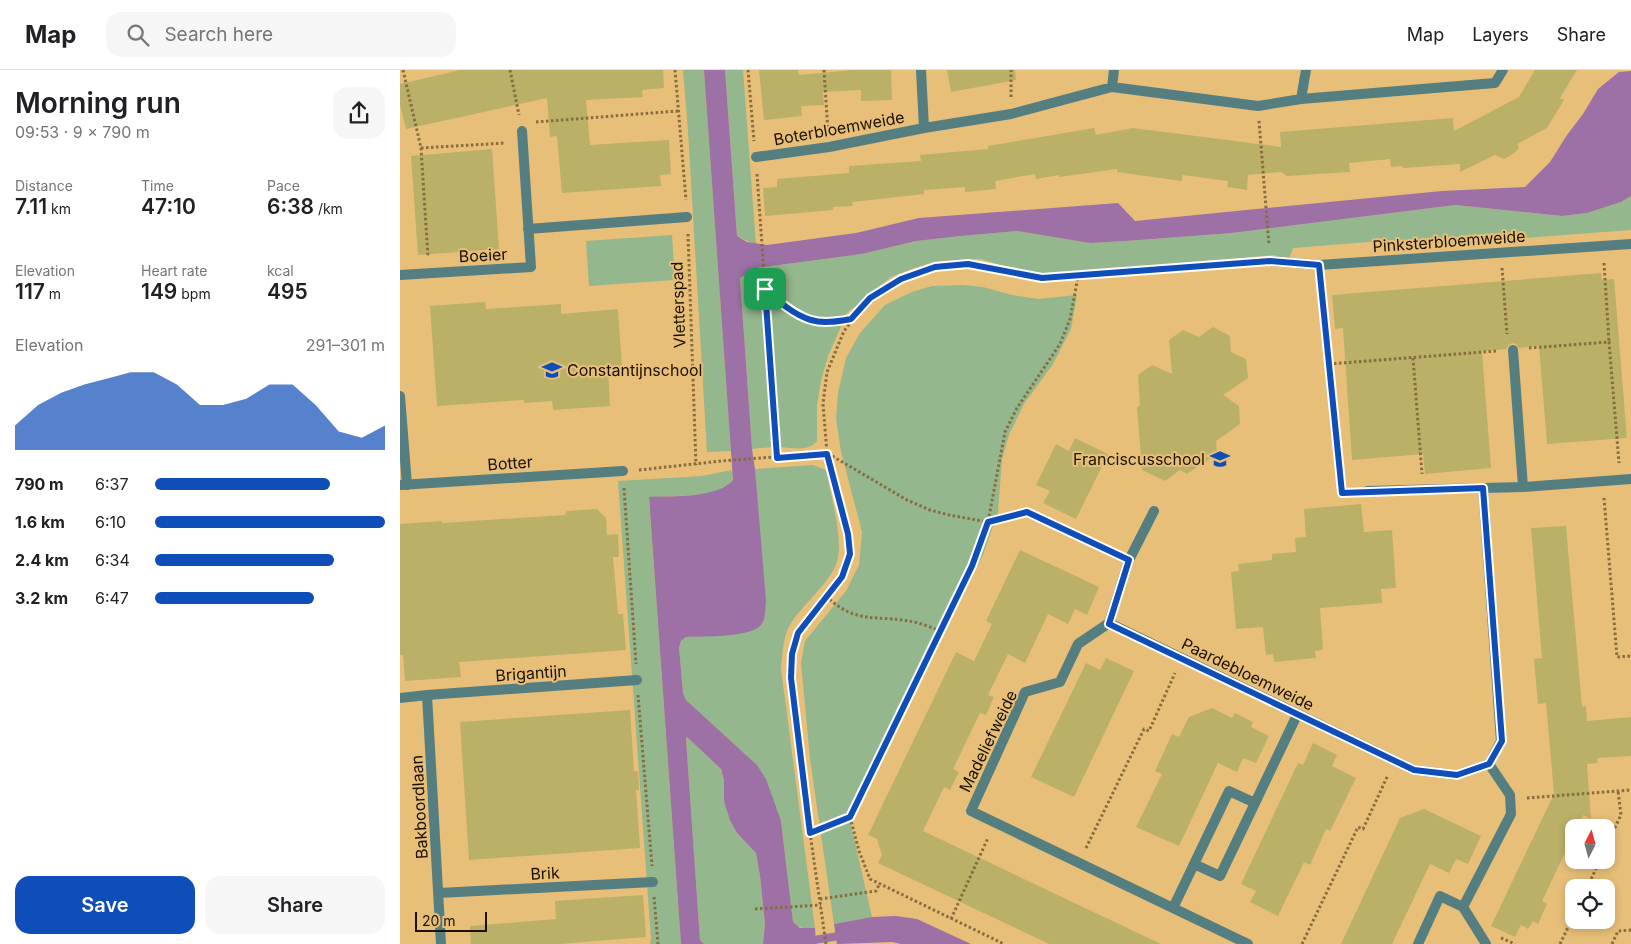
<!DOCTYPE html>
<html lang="en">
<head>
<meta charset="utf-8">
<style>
  body { margin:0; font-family:Inter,sans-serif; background:#f6f6f6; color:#202124; height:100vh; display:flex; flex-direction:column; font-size:19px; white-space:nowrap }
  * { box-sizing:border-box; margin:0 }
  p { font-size:16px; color:#757577 }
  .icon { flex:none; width:28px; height:28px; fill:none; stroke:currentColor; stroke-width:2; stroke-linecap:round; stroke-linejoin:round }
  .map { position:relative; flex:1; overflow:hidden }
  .drawer { display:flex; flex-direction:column; background:#fff; width:400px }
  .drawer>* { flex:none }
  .needle { width:32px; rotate:6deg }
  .controls { position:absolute; left:1165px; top:749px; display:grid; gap:10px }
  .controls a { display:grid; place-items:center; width:50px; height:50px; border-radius:10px; background:#fff; box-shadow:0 2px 8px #0003; font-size:25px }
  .scale { position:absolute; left:15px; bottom:12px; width:72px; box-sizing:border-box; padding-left:5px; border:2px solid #1c1100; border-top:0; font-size:14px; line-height:18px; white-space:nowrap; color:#1c1100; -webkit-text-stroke:4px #e8bf78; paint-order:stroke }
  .pin { position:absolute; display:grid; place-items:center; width:42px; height:42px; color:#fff; margin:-21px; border-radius:10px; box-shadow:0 2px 8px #0006 }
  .round { display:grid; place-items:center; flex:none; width:52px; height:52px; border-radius:15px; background:#f6f6f6 }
  .summary { display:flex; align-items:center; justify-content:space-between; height:85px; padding:0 15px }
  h1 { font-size:28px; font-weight:600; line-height:38px }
  .metrics { display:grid; grid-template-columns:repeat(3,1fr); gap:8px; height:85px; padding:5px 15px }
  .metrics div { display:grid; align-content:center }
  .metrics b { font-size:21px; font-weight:600 }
  .metrics small { font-size:14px; font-weight:400 }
  .metrics p { font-size:14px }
  .chart { height:140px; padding:10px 15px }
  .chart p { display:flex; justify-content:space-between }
  .chart svg { width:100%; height:90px; margin-top:5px; fill:#0f4eb9; opacity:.7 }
  .cta { display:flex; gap:10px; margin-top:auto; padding:10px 15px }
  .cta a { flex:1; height:58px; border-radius:15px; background:#0f4eb9; color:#fff; font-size:20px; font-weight:600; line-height:58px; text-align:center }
  .cta a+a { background:#f6f6f6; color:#202124 }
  ul { padding:0 15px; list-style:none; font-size:16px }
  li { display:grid; grid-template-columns:80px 60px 1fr; align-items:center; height:38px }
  li i { height:12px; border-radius:6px; background:#0f4eb9 }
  header { display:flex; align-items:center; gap:30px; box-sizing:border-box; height:70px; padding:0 25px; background:#fff; border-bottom:1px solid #e0e0e0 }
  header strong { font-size:24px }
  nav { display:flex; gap:28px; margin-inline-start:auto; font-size:18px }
  .search { width:350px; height:45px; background:#f6f6f6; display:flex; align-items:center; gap:12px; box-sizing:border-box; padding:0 18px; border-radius:15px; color:#757577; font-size:19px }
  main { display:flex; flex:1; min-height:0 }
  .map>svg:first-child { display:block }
  .green { fill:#94b78d }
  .water { fill:#9d70a6 }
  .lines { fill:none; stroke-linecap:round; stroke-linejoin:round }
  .stream { stroke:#9d70a6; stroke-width:8 }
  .building { fill:#bbb068 }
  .path { stroke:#866c3e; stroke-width:3; stroke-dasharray:2.5 2.5; stroke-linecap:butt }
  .service { stroke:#557e81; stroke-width:10 }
  .minor { stroke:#557e81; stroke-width:10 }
  .route-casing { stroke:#fff; stroke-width:10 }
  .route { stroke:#0f4eb9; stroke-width:6 }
  .labels { text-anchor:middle; stroke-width:4; stroke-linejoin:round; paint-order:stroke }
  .street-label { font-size:16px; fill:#1c1100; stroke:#e8bf78 }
  .poi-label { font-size:16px; fill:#1c1100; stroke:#e8bf78; text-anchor:start }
</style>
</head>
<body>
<header>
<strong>Map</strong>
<div class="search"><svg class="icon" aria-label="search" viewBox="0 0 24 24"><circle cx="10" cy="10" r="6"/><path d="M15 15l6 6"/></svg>Search here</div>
<nav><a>Map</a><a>Layers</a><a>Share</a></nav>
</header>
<main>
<section class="drawer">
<div class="summary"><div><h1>Morning run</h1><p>09:53 · 9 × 790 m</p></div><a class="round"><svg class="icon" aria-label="share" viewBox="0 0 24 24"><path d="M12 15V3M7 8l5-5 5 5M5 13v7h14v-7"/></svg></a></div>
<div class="metrics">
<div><p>Distance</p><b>7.11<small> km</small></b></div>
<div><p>Time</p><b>47:10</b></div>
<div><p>Pace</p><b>6:38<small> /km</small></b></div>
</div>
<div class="metrics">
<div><p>Elevation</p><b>117<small> m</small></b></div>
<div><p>Heart rate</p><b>149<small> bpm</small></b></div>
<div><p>kcal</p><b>495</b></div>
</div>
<div class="chart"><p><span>Elevation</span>291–301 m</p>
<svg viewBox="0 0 160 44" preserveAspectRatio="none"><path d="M0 44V32L10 22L20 16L30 12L40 9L50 6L60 6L70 12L80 22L90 22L100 19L110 12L120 12L130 22L140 35L150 38L160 32V44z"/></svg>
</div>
<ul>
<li><b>790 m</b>6:37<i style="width:76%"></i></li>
<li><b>1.6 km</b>6:10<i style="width:100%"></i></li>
<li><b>2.4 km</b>6:34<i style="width:78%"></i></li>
<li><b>3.2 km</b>6:47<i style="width:69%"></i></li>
</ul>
<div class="cta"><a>Save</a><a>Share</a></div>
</section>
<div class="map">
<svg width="1231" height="874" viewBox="0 0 1231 874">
  <rect width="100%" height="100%" fill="#e8bf78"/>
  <!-- green -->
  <path class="green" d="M283 0H304L331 381 307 382 288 61Z
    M325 0H343L356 175 337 166Z
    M1231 126V160L1045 174 981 171 893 178 888 191 874 185 651 204 626 203 581 189 540 191 514 198 491 207 447 243 428 286 421 311 417 335V371C408 382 393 378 380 377 371 377 361 378 352 379L340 208 357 198 462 184 516 171 561 166 617 161 690 173 726 171 832 163 1055 135 1162 146 1187 143 1221 132Z
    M272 165 275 210 189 216 186 171Z
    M563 215 583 217 612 225 638 229 677 225 671 259 653 294 624 334 609 365 602 389 598 442 583 485 490 671 451 755 472 847 434 854 410 689 401 593 405 571 446 521 459 495 462 462 441 382 436 348 438 323 446 288 460 263 485 235 512 222 532 216Z
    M413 395 426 400C431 425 442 464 438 488 433 513 397 537 387 561 383 572 382 587 381 599L415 858C405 859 400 859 393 852L381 751 357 695 286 630 283 623 279 577 281 571 286 567 335 564 358 443 355 399Z
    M332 400C333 403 333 408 332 411 325 428 266 425 249 428L281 874H250L251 869 218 411 302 406Z
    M287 667 321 699 324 710V731L337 763 356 783 360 806 365 854 363 874H304L300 870 286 669Z"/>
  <!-- water -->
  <path class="water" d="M304 0H325L337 166 347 172 367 175 456 163 519 148 718 133 735 151 1042 121 1125 117 1150 92 1167 65 1183 44 1198 19 1219 2 1231 1V126L1221 132 1187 143 1162 146 1055 135 832 163 726 171 690 173 617 161 561 166 516 171 462 184 357 198 340 208 352 379 355 399 366 531C365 538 366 549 361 555 350 568 303 566 286 567L281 571 279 577 283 623 286 630 357 695 366 709 381 751 393 852 400 858H415L416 874H363L365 854 360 806 356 783 337 763 330 750 324 731V710L321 699 287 667 286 669 300 870 304 874H281L249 427C272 426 319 428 333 410Z
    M496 846 517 849 571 874H501L492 872 437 874 434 854 472 847Z"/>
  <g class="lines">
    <!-- stream -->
    <path class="stream" d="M389 874 445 865"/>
  </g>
  <!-- building -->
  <path class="building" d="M60 0H263L264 18 242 20 243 27 186 30 190 75 269 70 271 104 260 105 261 116 162 123 157 66 150 67 147 28 6 59 0 35V14Z
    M359 0H398L399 5 453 0H491L492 30 461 31V20L423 22 424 35 401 36 402 46 364 50Z
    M547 0H615L616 10 551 22Z
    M1135 0H1177L1160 28 1164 30 1147 58 1117 74 1119 78 1113 84 1104 89 1095 85 1060 102V94L1003 98V96L991 97 990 89 970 91 949 93 950 102 887 106 881 102 848 105 847 120 827 117 828 111 782 105V111L717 102V99L659 107V105L636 109 635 104 595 111 596 119 565 122V117L524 120V124L452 132 453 136 433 137V140L365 146 363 118 377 117V109L449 103V96L521 91 520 85 588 79V76L694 58 696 65 733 58 881 77 880 62 1053 48 1054 61 1119 27Z
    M92 79 99 179 18 185 11 86Z
    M1201 203 1202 210 1214 209 1227 368 1147 374 1139 276 1119 278 1116 274 1112 273 1109 275 1106 279 1082 281 1091 398 1025 404 1023 384 952 390 943 258 935 259 932 225Z
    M85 232 86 239 161 234V244L218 239 222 297 208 298 210 336 153 340 152 331 124 333V330L37 336 30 236Z
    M813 257 830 266 831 282 846 289 848 308 823 325 839 336 840 354 816 371 817 384 787 404 780 400 765 411 742 400 737 337 740 335 738 305 752 295 772 304 769 270 783 260 799 267Z
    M675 368 708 384 676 449 643 433 650 421 636 415 656 374 669 381Z
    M961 434 964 462 992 460 996 518 981 519 982 533 920 538 923 580 915 581 916 588 874 592 873 584 866 585 863 557 836 559 831 502 839 501 838 494 872 490V484L896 482 895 468 906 467 904 439Z
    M197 439 206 448 207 465 218 464 219 487H213L218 544H223L226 580 59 592 61 607 5 611 3 585H0V454L42 451V453L165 445 167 441Z
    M1166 456 1182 637 1186 636 1187 651 1231 647V686L1197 688 1198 693 1187 694 1191 749 1183 745 1177 758H1174V764L1142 831 1147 834 1138 854 1133 851 1128 859 1121 855 1115 867 1091 856 1154 724 1146 633 1138 634 1134 589 1142 588 1131 458Z
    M620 480 699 517 687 545 675 539 668 554 648 544 625 593 608 584 588 625 594 627 586 645 580 643 553 699 559 702 550 720 544 717 523 761 761 874H649L478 793 482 785 477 769 468 765 556 582 574 591 592 554 586 551Z
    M706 588 734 601 674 727 631 707 686 593 700 600Z
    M812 638 832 648 835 643 853 652 851 657 869 666 856 693 843 688 837 702 818 693 779 776 736 757 762 704 755 701 772 664 779 667 789 647Z
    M230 640 234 701H238L239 720H236L240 778 69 790 60 652Z
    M913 673 937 685 932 696 956 708 930 761 926 759 910 795 904 792 878 846 850 832 856 821 841 814 898 693 903 695Z
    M1024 739 1081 766 1068 794 1056 789 1049 803 1030 794 992 874H941L1000 748Z
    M243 825 246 867 159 874H71L70 856 156 849 155 831Z"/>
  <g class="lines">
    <!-- path -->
    <path class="path" d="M3 0 21 78 28 187
      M110 0 119 45
      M275 0 286 130
      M348 0 354 71
      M424 0 428 62
      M611 27V0
      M859 51 869 175
      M136 52 278 41
      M21 78 105 73
      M357 104 377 388
      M288 164 296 395
      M1204 193 1209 272
      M1102 198 1107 264
      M921 212 942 423 952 422
      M365 219C378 232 394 245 411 250 423 254 438 251 451 249
      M1129 278 1209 272 1219 393
      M1013 288 1022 404
      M929 294 1096 281
      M239 400 321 391 427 383 507 430 530 440 549 445 588 452 627 442 714 483
      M224 418 236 594
      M1204 428 1217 587 1231 586
      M426 526C458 557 480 543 518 553 525 555 533 558 540 561
      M238 625 252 796
      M1127 728 1231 720
      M450 747 459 781 470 809 604 874
      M410 763 450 747 572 496 588 452 605 362 617 338 660 274 670 249 678 207
      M1206 776 1221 745 1218 721
      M686 778 744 659 749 661 775 603
      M1187 818 1200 790
      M254 827 258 874
      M420 829 476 821 479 815
      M355 839 421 835
      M551 849 588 768
      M1101 868 1115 874
      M426 874 410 763 391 608 392 584 398 563 442 507 450 484 447 464 427 383 423 334 427 302 444 261 469 228 501 209 535 197 568 194 642 208 855 192
      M902 874 958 757 963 759 988 705
      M1160 874 1174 845
      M1212 874 1218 861 1231 860"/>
    <!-- service -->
    <path class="service" d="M0 326 7 415"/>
    <!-- minor -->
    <path class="minor" d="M521 0 524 58
      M712 17 714 0
      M901 29 906 0
      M356 87 429 77 524 58 611 44 712 17 858 36 901 29 1095 13 1103 0
      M128 159 287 147
      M870 191 919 195 1231 174
      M0 205 131 197 122 61
      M1113 280 1123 417
      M0 415 223 401
      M967 421 1123 417 1231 409
      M754 441 729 490 709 553 1014 700 1057 705 1089 694 1101 671 1083 418
      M709 553 678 574 660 612 625 622 571 741 848 874
      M27 625 237 610
      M0 628 27 625 41 874
      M794 794 820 806 855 733
      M39 823 253 812
      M1063 837 1111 744 1110 725 1089 694
      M773 838 829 721 855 733 897 645
      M1018 874 1040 826 1063 837 1086 874"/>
  </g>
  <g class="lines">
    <defs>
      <path id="route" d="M870 191 919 195 942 423 1083 418 1102 671 1089 694 1057 705 1014 700 709 554 729 490 627 442 588 452 572 496 450 747 410 763 391 608 392 584 398 563 442 507 450 484 448 464 427 384 377 388 365 219C378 231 394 245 411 250 424 254 439 251 451 249L470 228 501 209 535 197 568 194 642 208Z"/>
    </defs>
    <!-- route casing -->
    <use href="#route" class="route-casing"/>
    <!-- route -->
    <use href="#route" class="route"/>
  </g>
  <!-- icons -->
  <defs>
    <symbol id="school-bare" viewBox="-9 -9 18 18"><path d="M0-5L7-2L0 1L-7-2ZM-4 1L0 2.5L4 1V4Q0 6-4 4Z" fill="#0f4eb9" stroke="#e8bf78" stroke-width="2.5" paint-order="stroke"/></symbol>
  </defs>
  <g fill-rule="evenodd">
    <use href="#school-bare" x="138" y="286" width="28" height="28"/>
    <use href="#school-bare" x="806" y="375" width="28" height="28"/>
  </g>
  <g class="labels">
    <!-- street labels -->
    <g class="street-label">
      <text transform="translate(439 58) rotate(-10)" y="6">Boterbloemweide</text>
      <text transform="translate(1049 171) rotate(-4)" y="6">Pinksterbloemweide</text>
      <text transform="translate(83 185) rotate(-3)" y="6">Boeier</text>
      <text transform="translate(278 235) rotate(-92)" y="6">Vletterspad</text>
      <text transform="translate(110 393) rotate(-4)" y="6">Botter</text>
      <text transform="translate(131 603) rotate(-4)" y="6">Brigantijn</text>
      <text transform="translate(848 604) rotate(26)" y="6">Paardebloemweide</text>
      <text transform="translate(588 671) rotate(-64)" y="6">Madeliefweide</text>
      <text transform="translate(19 737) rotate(-93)" y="6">Bakboordlaan</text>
      <text transform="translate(145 803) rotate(-3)" y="6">Brik</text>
    </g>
    <!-- poi labels -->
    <g class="poi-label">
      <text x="167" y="306">Constantijnschool</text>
      <text x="805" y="395" text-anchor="end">Franciscusschool</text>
    </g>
  </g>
</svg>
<div class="controls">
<a><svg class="needle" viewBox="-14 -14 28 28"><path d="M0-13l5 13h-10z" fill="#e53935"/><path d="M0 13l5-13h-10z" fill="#757577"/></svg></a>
<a><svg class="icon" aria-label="locate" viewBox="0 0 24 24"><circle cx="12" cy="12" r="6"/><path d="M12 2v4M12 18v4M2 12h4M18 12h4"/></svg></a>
</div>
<div class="scale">20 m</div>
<div class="pin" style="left:365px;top:219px;background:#1e9e55"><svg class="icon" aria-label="arrive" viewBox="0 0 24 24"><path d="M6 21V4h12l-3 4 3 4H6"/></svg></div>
</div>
</main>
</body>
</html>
